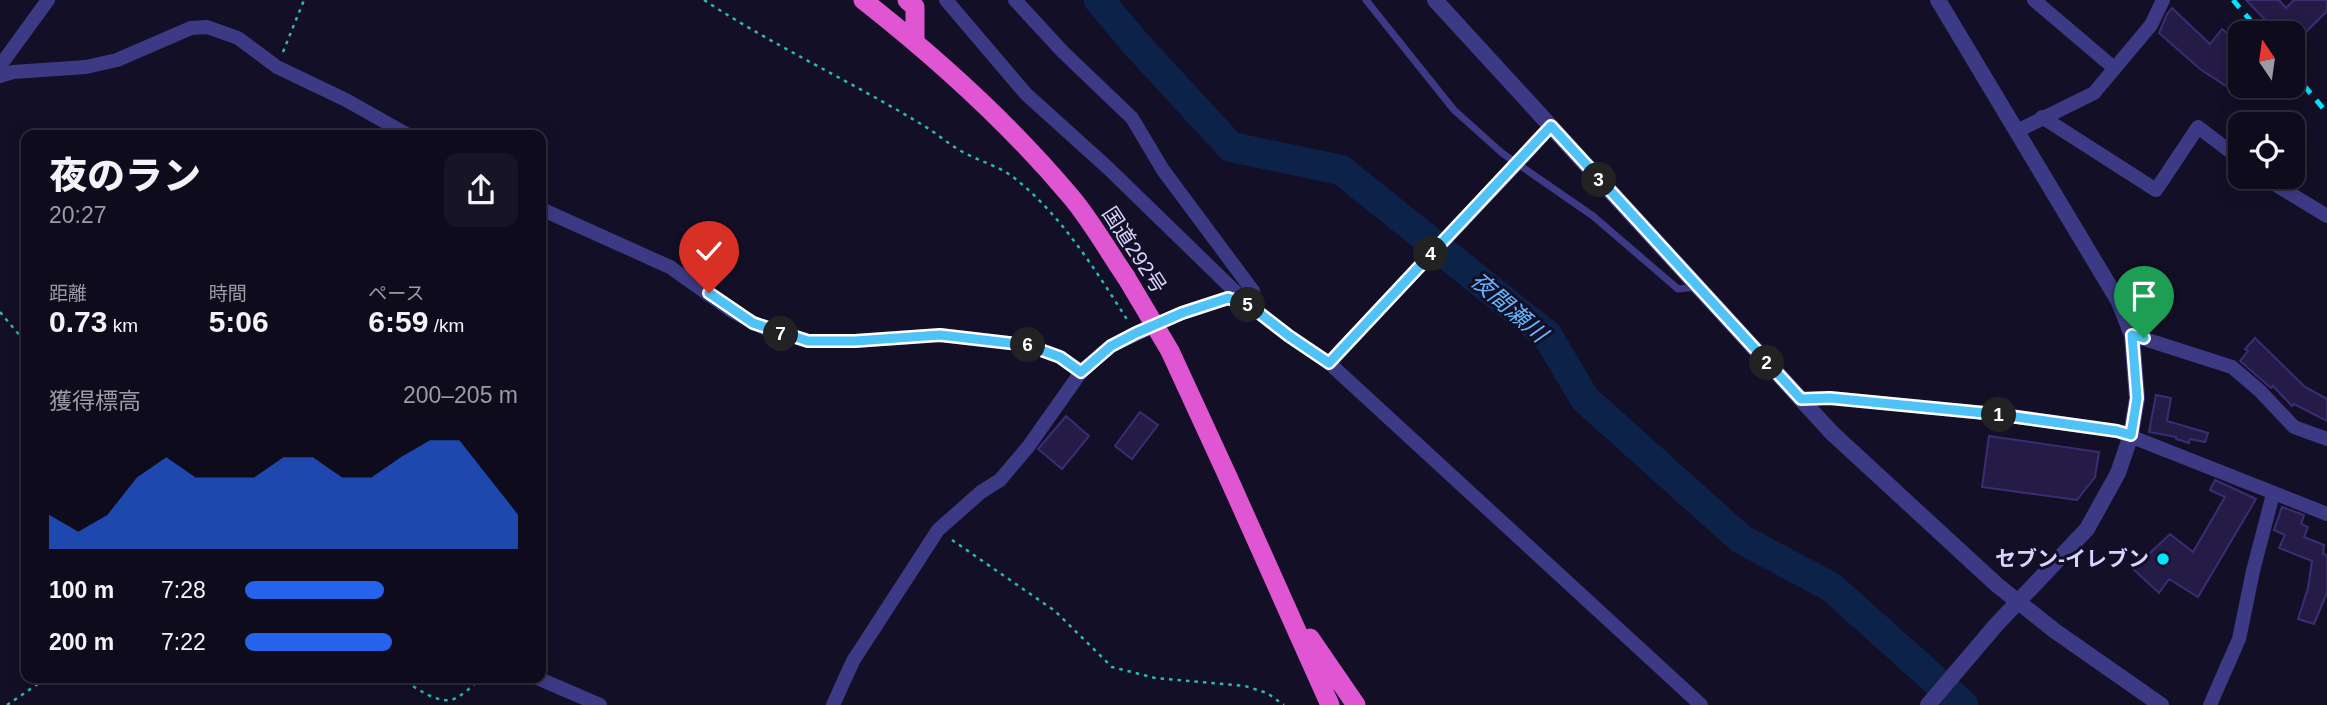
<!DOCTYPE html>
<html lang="ja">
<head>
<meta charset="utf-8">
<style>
  body { margin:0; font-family:Arial,"Noto Sans JP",sans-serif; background:#171425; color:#f1f3f6; height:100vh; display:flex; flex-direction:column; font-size:26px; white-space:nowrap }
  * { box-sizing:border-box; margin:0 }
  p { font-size:23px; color:#9b9ba3 }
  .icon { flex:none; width:38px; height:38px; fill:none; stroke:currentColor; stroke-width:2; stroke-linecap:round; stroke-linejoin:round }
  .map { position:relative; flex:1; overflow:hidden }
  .details { position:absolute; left:21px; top:130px; width:525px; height:553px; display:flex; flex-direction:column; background:#0e0b1c; border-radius:14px; box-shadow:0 4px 18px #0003,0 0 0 2px #2e2b3b }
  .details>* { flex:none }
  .needle { width:46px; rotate:347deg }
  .buttons { position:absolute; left:2228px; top:21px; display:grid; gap:14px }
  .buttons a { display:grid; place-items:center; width:77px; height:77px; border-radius:14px; background:#0e0b1c; box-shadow:0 4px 18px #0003,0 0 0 2px #2e2b3b; font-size:35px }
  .pin { position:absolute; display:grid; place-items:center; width:60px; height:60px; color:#fff; margin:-72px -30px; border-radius:50% 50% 50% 0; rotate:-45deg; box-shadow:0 0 7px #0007 }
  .pin .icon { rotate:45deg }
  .km { position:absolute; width:35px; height:35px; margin:-18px; border-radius:50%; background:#222; color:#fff; font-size:19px; line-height:35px; text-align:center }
  .round { display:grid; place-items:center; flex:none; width:74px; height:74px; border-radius:14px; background:#171425 }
  .head { display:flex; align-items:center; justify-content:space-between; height:119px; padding:0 28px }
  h1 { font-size:38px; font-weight:800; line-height:52px }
  .stats { display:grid; grid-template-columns:repeat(3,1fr); gap:10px; height:119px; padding:7px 28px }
  .stats div { display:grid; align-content:center }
  .stats b { font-size:30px; font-weight:800 }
  .stats small { font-size:19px; font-weight:400 }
  .stats p { font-size:19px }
  .chart { height:196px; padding:14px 28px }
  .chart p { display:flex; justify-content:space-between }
  .chart svg { width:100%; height:126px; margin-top:7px; fill:#2563eb; opacity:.7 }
  ul { padding:0 28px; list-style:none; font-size:23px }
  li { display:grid; grid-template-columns:112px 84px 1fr; align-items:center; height:52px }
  li i { height:18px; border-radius:9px; background:#2563eb }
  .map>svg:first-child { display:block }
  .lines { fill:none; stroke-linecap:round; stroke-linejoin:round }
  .river { stroke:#0c2248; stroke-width:30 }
  .building { fill:#241b47; stroke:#3b2d73; stroke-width:2 }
  .path { stroke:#2fb8b0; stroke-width:2.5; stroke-dasharray:3.5 5; stroke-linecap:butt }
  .service { stroke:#3d3a85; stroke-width:7 }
  .minor { stroke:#3d3a85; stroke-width:14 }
  .tertiary { stroke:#3d3a85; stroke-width:16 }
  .trunk { stroke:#e055d1; stroke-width:19 }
  .rail { stroke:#00e5ff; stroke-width:5; stroke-dasharray:10 9; stroke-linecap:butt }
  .minor-bridge { stroke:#3d3a85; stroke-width:14 }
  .trunk-bridge { stroke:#e055d1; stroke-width:19 }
  .route-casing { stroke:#fff; stroke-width:14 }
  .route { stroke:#4fc3f7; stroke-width:9 }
  .poi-dot { fill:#00e5ff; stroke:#130f26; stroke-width:2.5 }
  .labels { text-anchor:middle; stroke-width:6; stroke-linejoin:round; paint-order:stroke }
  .street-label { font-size:21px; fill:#d9d4ff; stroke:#130f26 }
  .poi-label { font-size:21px; font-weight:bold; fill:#d9d4ff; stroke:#130f26; text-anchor:end }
  .water-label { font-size:23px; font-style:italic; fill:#62b6ff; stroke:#130f26 }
</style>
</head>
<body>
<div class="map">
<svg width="2327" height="705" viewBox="0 0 2327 705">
  <rect width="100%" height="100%" fill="#130f26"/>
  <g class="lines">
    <!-- river -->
    <path class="river" d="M1099 0 1136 44 1231 147 1341 170 1547 335 1585 399 1741 539 1831 587 1963 705"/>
  </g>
  <!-- building -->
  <path class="building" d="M2246 0H2279L2286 8 2294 0H2327V11L2292 46V33H2278Z
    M2172 8 2210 44 2222 29 2240 44V51L2230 63 2238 68 2226 86 2200 69 2159 33 2167 14Z
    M2255 338 2305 387 2327 399V421L2294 404 2292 406 2273 386 2271 388 2240 361 2248 351 2245 349Z
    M2156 395 2171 398 2167 421 2208 433 2205 442 2190 439 2189 443 2176 439V437L2149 432Z
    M1140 412 1158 425 1132 459 1115 446Z
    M1066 416 1089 436 1062 469 1038 449Z
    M1989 436 2099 452 2095 477 2077 500 1982 487Z
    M2215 480 2256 499 2198 597 2169 579 2159 593 2133 569 2170 534 2193 552 2225 497 2210 490Z
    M2282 507 2304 515 2301 524 2308 527 2304 537 2324 545 2323 554 2327 555V593L2314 624 2298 619 2308 588 2312 561 2279 548 2285 535 2274 530Z"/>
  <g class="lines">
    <!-- path -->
    <path class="path" d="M704 0C774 46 850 81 921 124 935 132 947 143 961 151 978 161 997 165 1013 177 1061 214 1096 271 1128 321
      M283 52 304 0
      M0 312 26 343
      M952 540 1055 611 1112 667 1155 678 1245 686 1267 693 1284 705
      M399 677C412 685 433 702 450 700 460 699 474 684 482 677
      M7 705 48 677"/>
    <!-- service -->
    <path class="service" d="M1366 0 1454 110 1502 153 1593 216 1678 289 1697 287"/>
    <!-- minor -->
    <path class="minor" d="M946 0 1026 94 1108 168 1249 305 1289 336 1329 363 1701 705
      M1015 0 1063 52 1132 118 1163 170 1253 291 1249 305
      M2034 0 2114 68
      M0 66 48 0
      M0 76 13 72 86 67 117 60 191 28 207 27 238 38 277 67 346 100 408 135
      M2042 117 2156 190 2198 127 2240 159
      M2017 131 2094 93 2151 25 2163 0
      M1525 155 1551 126
      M2263 177 2327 216
      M541 209 670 267 732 311 764 328 808 341H855L940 335 1027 345 1060 357 1081 372
      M2132 335 2232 367 2260 391 2294 427 2327 439
      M1801 399 1830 398 1995 414 2117 431 2327 514
      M535 677 600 705
      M833 705 853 661 938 530 981 492 1000 480 1028 447 1081 372 1111 346 1182 313 1228 298 1245 304
      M2210 705 2239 639 2253 571 2273 494"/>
    <!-- tertiary -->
    <path class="tertiary" d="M1435 0 1832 433 1997 585 2055 631 2161 705
      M1928 705 1996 625 2087 529 2118 473 2131 435 2137 398 2132 335 2119 302 1938 0"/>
    <!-- trunk -->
    <path class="trunk" d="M863 0C938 59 1010 124 1072 198 1092 222 1108 251 1126 277
      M907 0 915 7V41
      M1228 477 1330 705
      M1310 638 1356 705"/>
    <!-- rail -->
    <path class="rail" d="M2233 0 2261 33
      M2292 71 2327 113"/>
    <!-- minor-bridge -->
    <path class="minor-bridge" d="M1339 352 1525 155"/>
    <!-- trunk-bridge -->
    <path class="trunk-bridge" d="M1126 277 1170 351 1228 477"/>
  </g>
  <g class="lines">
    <defs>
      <path id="route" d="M709 293 753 323 808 341H855L940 335 1027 345 1060 357 1081 372 1111 346 1136 333 1182 313 1228 298 1249 305 1289 336 1329 363 1551 126 1801 399 1830 398 1995 414 2117 431 2131 435 2137 398 2132 335 2144 338"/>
    </defs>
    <!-- route casing -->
    <use href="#route" class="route-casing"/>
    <!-- route -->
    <use href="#route" class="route"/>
  </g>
  <!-- markers -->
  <circle class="poi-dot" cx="2163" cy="559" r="7"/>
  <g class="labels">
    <!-- street labels -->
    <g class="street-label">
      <text transform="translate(1134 250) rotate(57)" y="7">国道292号</text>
    </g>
    <!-- poi labels -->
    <g class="poi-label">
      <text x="2149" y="566">セブン-イレブン</text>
    </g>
    <!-- water labels -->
    <g class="water-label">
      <text transform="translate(1509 307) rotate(41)" y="8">夜間瀬川</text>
    </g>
  </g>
</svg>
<div class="buttons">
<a><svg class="needle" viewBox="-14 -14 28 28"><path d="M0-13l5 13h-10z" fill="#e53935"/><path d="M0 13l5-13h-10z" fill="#9b9ba3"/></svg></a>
<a><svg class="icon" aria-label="locate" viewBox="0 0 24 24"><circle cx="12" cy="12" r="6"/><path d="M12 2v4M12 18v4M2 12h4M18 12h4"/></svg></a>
</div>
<div class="pin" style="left:2144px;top:338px;background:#1e9e55"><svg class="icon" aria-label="arrive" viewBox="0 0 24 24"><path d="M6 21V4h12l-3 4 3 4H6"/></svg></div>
<div class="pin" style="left:709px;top:293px;background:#d93025"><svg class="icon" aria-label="check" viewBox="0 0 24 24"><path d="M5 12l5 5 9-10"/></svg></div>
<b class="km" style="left:1999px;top:415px">1</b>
<b class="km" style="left:1767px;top:363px">2</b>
<b class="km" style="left:1599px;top:180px">3</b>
<b class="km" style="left:1431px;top:254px">4</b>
<b class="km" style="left:1248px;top:305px">5</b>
<b class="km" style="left:1028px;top:345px">6</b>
<b class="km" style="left:781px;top:334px">7</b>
<section class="details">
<div class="head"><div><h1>夜のラン</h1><p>20:27</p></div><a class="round"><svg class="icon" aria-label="share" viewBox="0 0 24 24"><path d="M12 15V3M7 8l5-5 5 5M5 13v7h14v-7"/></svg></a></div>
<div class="stats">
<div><p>距離</p><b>0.73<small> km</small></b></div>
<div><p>時間</p><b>5:06</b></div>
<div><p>ペース</p><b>6:59<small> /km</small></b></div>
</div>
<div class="chart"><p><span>獲得標高</span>200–205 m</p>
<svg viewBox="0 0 160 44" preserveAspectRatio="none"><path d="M0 44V32L10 38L20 32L30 19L40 12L50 19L60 19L70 19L80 12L90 12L100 19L110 19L120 12L130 6L140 6L150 19L160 32V44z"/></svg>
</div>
<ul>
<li><b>100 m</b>7:28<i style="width:51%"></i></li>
<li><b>200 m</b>7:22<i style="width:54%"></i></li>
</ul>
</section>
</div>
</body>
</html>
